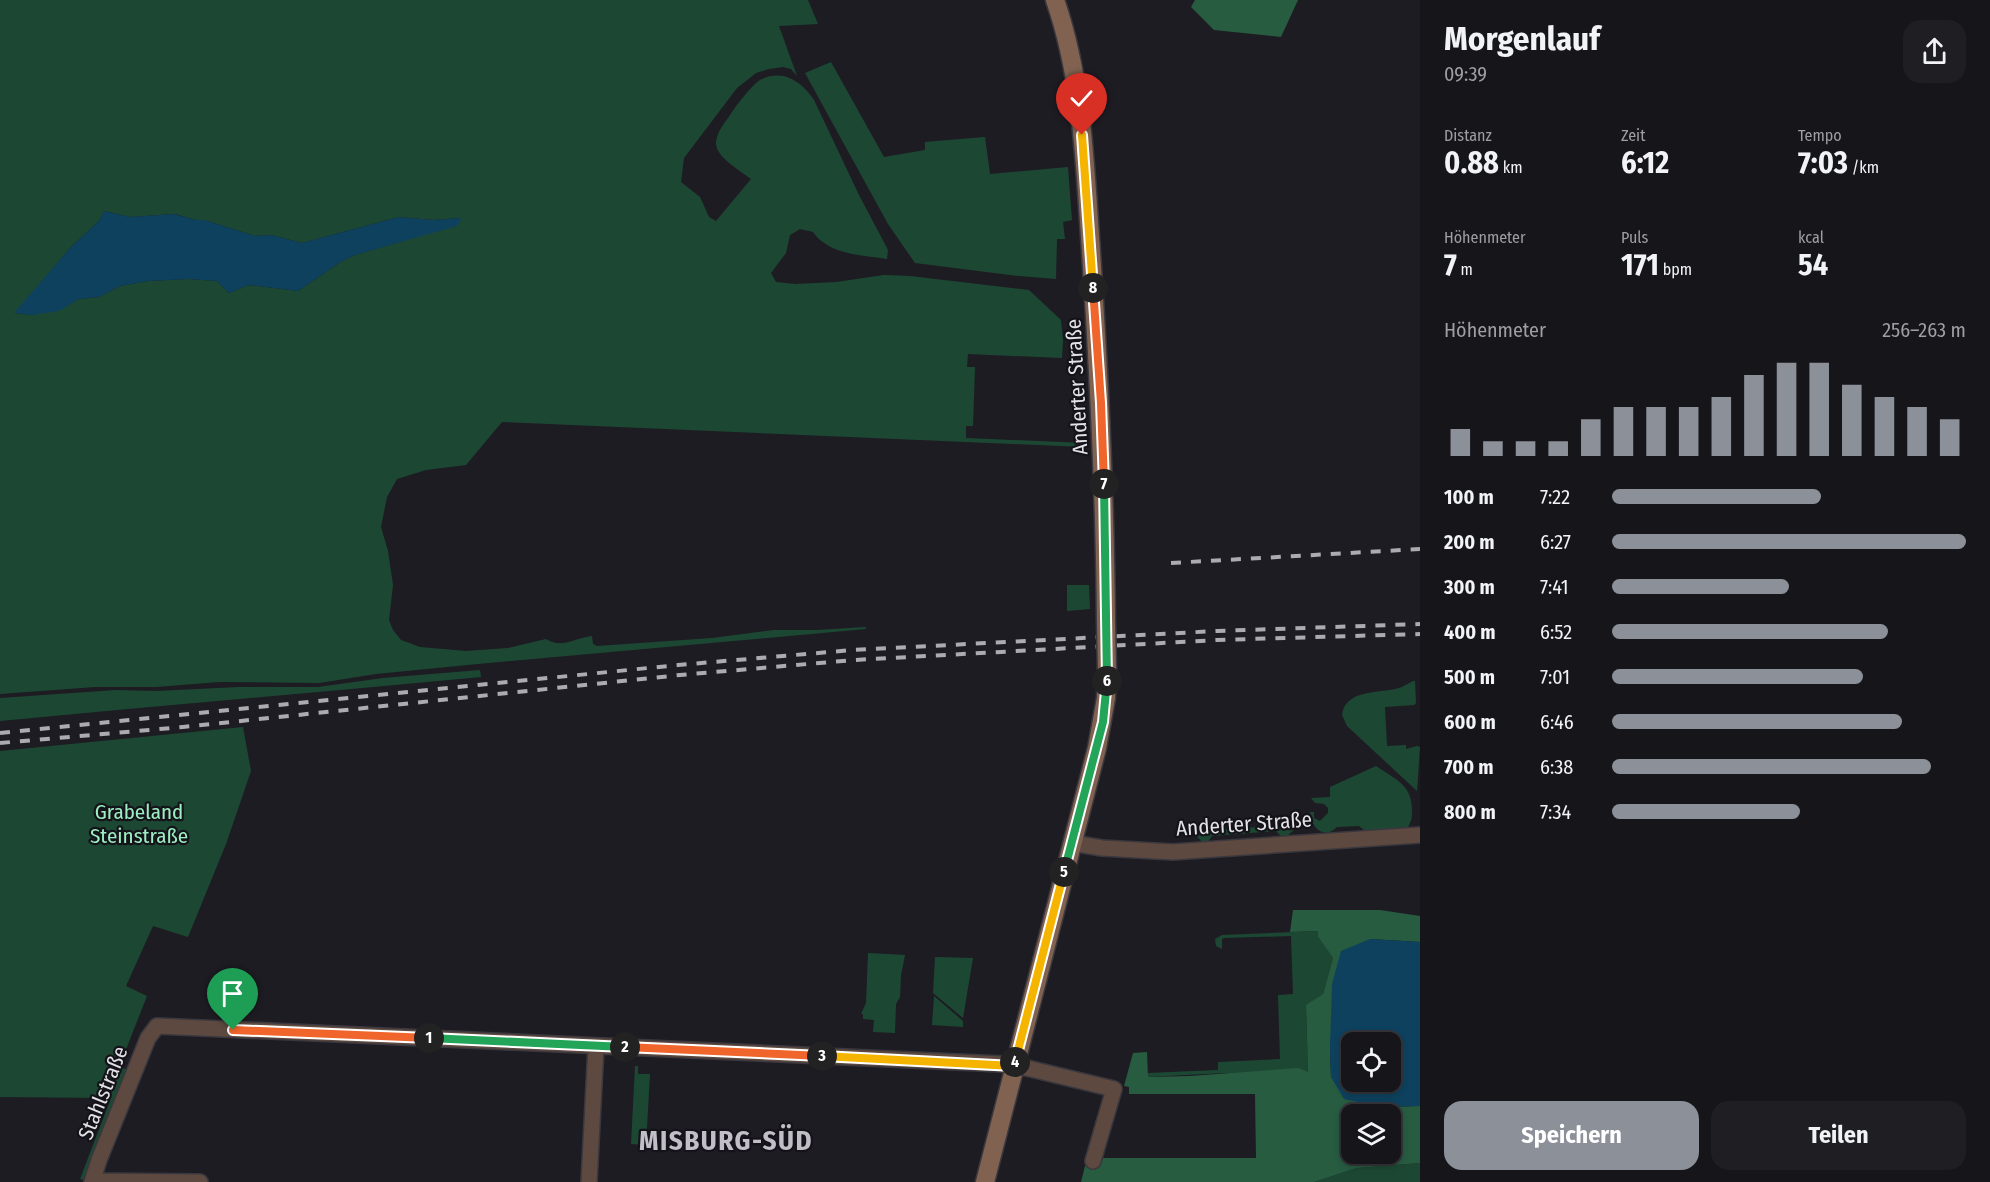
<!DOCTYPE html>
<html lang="de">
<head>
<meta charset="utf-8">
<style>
  body { margin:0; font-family:"Fira Sans Condensed",sans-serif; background:#1f1e23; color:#f1f3f6; height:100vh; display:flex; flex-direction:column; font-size:22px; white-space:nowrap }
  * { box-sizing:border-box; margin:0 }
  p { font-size:20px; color:#9e9fa2 }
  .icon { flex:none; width:33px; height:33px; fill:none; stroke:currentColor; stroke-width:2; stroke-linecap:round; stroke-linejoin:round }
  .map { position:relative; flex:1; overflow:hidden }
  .sheet { display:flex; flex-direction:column; background:#16151a; width:570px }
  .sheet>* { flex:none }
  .tools { position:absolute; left:1341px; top:1032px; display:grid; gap:12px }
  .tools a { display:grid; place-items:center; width:60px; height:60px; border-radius:12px; background:#16151a; box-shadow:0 3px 9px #0003,0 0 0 2px #353439; font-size:30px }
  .pin { position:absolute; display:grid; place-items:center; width:51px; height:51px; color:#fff; margin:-62px -26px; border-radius:50% 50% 50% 0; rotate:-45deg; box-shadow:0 0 6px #0007 }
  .pin .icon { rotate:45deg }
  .km { position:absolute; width:30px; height:30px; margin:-15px; border-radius:50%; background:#222; color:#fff; font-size:16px; line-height:30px; text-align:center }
  .round { display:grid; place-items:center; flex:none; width:63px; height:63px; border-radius:18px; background:#1f1e23 }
  .head { display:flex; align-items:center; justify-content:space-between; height:102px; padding:0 24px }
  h1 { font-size:33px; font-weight:700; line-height:45px }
  .stats { display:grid; grid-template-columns:repeat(3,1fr); gap:9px; height:102px; padding:6px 24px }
  .stats div { display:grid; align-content:center }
  .stats b { font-size:30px; font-weight:700 }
  .stats small { font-size:16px; font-weight:400 }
  .stats p { font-size:16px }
  .chart { height:168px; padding:12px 24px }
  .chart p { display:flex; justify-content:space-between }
  .chart svg { width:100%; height:108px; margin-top:6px; stroke:#8c9099; stroke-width:6 }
  .cta { display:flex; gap:12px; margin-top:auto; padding:12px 24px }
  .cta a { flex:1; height:69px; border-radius:18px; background:#8c9099; color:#fff; font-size:24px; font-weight:700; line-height:69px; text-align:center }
  .cta a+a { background:#1f1e23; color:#f1f3f6 }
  ul { padding:0 24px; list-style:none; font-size:20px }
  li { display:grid; grid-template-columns:96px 72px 1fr; align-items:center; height:45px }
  li i { height:15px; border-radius:8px; background:#8c9099 }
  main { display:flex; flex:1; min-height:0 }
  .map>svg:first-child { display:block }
  .green { fill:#1c4833; fill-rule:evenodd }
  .forest { fill:#275c41; fill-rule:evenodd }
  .water { fill:#0e415e; fill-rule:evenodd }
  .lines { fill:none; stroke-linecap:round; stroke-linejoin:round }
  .minor-casing { stroke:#3a383e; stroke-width:18 }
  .secondary-casing { stroke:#3a383e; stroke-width:21 }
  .minor { stroke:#5d493f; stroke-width:15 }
  .secondary { stroke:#816250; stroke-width:18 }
  .rail { stroke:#acabb0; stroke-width:4; stroke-dasharray:10 10; stroke-linecap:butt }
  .secondary-bridge-casing { stroke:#3a383e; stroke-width:21; stroke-linecap:butt }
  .secondary-bridge { stroke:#816250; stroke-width:18 }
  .split-1-casing { stroke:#fff; stroke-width:12 }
  .split-2-casing { stroke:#fff; stroke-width:12 }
  .split-3-casing { stroke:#fff; stroke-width:12 }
  .split-4-casing { stroke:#fff; stroke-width:12 }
  .split-5-casing { stroke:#fff; stroke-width:12 }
  .split-6-casing { stroke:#fff; stroke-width:12 }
  .split-7-casing { stroke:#fff; stroke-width:12 }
  .split-8-casing { stroke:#fff; stroke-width:12 }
  .split-9-casing { stroke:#fff; stroke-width:12 }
  .split-1 { stroke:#f0652b; stroke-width:8 }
  .split-2 { stroke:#22a559; stroke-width:8 }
  .split-3 { stroke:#f0652b; stroke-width:8 }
  .split-4 { stroke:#f5b400; stroke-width:8 }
  .split-5 { stroke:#f5b400; stroke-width:8 }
  .split-6 { stroke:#22a559; stroke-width:8 }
  .split-7 { stroke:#22a559; stroke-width:8 }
  .split-8 { stroke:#f0652b; stroke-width:8 }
  .split-9 { stroke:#f5b400; stroke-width:8 }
  .labels { text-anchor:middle; stroke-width:4.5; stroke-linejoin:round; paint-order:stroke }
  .street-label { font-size:21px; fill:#e3e2e6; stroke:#15131a }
  .park-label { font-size:21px; fill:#9cefc2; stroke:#15131a }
  .district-label { font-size:27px; font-weight:bold; letter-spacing:1.5px; fill:#c1bec7; stroke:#15131a }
</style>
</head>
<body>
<main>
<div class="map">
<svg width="1420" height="1182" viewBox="0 0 1420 1182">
  <rect width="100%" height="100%" fill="#1e1c23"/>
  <!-- green -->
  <path class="green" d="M0 0H808L818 24 779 26 797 76 791 69 783 67 769 69 756 73 737 88 684 158 681 182 700 197 709 217 716 221 751 179C741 171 717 158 716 144 716 133 724 124 730 115 736 106 751 86 760 80 783 68 802 82 814 100L859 195 888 250 887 259C862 255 829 255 813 232L800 229 790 235 786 253 771 273 776 282 796 284 836 282 884 275 910 276 1029 290 1061 320 1063 340 1062 358 968 354 967 367H975L973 426H966V438L1084 443V447L502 422 466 465 426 470 397 479 387 497 381 527 388 551 393 585 389 620 393 630 401 640 420 647 466 651 508 648 546 639C562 649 575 638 592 636L593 644 597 646 712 638 774 630H817L865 627 866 629 467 665 376 674 319 683 219 682 156 687H95L0 694ZM104 211 130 217 175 214 196 220H204L255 236 271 235 302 243 399 217 433 220 461 218 395 243 355 255 342 261 298 291 249 285 229 293 217 281 188 279 148 281 120 286 99 297 79 299 32 315 15 313 71 247 99 221Z
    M831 62 884 157 925 150V142L985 137 990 174 1068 167 1072 220 1063 222 1065 239H1057L1056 279 1019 276 915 263 888 224 805 73Z
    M1067 585H1089L1090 609 1067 611Z
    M480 670 481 677C321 692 160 706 0 721V698L116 690 156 691 239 687H318L383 678Z
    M1413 681H1415L1416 703 1414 705 1385 707 1387 746 1406 745V749L1417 746 1420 747 1417 791 1347 726 1342 715C1345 690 1377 693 1395 689 1402 688 1407 684 1413 681Z
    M243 727 251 771 226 844 188 937 153 926 126 986 147 996 121 1062 120 1067 129 1070 84 1180 80 1179 111 1098 0 1097V751Z
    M1376 766C1396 780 1412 784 1412 811 1412 819 1411 822 1407 829L1365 831 1359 826 1337 827C1324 840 1311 828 1310 812H1314V818L1320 821 1328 813V808L1324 804 1315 803 1311 798 1330 797V787Z
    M1296 814 1298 818V826L1286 837H1282L1276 831 1212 836 1207 843H1203L1192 831 1292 825Z
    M1319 931 1318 937 1333 958 1323 994 1306 1006 1308 1072 1225 1073 1147 1077V1073L1218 1070V1062L1280 1059 1278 995 1293 994 1291 936 1224 938 1222 939V949L1216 946 1215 939 1222 935Z
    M868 953 905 955 901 975 900 997 896 1004 895 1033 873 1032 874 1020 863 1019V1014H861L866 1003Z
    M935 957 973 958 963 1018 933 993Z
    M934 996 963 1021V1027L932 1025Z
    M635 1066H638V1074H650L646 1145 631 1144Z
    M1420 1163V1182H1314L1357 1168Z"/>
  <!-- forest -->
  <path class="forest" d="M1195 0H1298L1281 37 1214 30 1191 7Z
    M1293 910H1380L1420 916V942L1370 939 1332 1021 1330 1049 1331 1077 1381 1107 1420 1106V1163L1357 1168 1314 1182H1081L1087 1158H1256L1255 1094H1129V1087L1124 1086 1133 1053 1147 1052 1148 1077 1190 1076 1298 1068 1308 1072 1306 1005 1323 994 1333 958 1318 937V931L1290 932ZM1352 1114H1390V1154H1352Z"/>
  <!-- water -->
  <path class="water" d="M104 211 130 217 174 214 196 220H204L255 236 271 235 302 243 399 217 433 220 462 218 457 226 355 255 342 261 298 291 249 285 229 293 217 281 188 279 148 281 120 286 99 297 79 299 59 311 32 315 14 313 71 247 99 221Z
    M1370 939 1420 942V1106L1381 1107 1344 1099 1331 1077 1330 1049 1332 984 1341 951ZM1352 1042H1390V1082H1352Z"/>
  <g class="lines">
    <defs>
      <path id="minor" d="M1072 843 1102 848 1173 852 1420 835
        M92 1181 200 1182
        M92 1182 99 1160 148 1038 157 1026 1002 1064 1027 1068 1114 1089 1093 1161
        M589 1182 596 1046"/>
      <path id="secondary" d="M1055 0C1083 80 1085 168 1091 251 1099 375 1105 499 1106 623
        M985 1182 1097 748 1106 698 1107 669"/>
    </defs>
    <!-- minor casing -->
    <use href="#minor" class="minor-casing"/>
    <!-- secondary casing -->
    <use href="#secondary" class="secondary-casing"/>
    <!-- minor -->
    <use href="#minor" class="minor"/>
    <!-- secondary -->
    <use href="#secondary" class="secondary"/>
    <!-- rail -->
    <path class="rail" d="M1171 563 1420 549
      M0 733 678 665 853 650 1217 631 1420 624
      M0 743 183 727 680 675 854 660 1217 640 1420 634"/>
    <defs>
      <path id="secondary-bridge" d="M1106 623 1107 669"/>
    </defs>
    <!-- secondary-bridge casing -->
    <use href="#secondary-bridge" class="secondary-bridge-casing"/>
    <!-- secondary-bridge -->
    <use href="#secondary-bridge" class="secondary-bridge"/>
  </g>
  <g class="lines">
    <defs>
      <path id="split-1" d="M233 1030 429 1038"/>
      <path id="split-2" d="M429 1038 625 1047"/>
      <path id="split-3" d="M625 1047 822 1056"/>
      <path id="split-4" d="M822 1056 1014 1066 1015 1062"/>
      <path id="split-5" d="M1015 1062 1064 872"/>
      <path id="split-6" d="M1064 872 1103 722 1107 681"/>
      <path id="split-7" d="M1104 484 1107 681"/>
      <path id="split-8" d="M1093 288 1101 403 1104 484"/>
      <path id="split-9" d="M1082 135 1093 288"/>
    </defs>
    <!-- split-1 casing -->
    <use href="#split-1" class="split-1-casing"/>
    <!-- split-2 casing -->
    <use href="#split-2" class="split-2-casing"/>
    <!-- split-3 casing -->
    <use href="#split-3" class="split-3-casing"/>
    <!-- split-4 casing -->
    <use href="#split-4" class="split-4-casing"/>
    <!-- split-5 casing -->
    <use href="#split-5" class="split-5-casing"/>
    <!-- split-6 casing -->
    <use href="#split-6" class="split-6-casing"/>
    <!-- split-7 casing -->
    <use href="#split-7" class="split-7-casing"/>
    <!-- split-8 casing -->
    <use href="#split-8" class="split-8-casing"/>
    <!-- split-9 casing -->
    <use href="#split-9" class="split-9-casing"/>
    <!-- split-1 -->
    <use href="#split-1" class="split-1"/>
    <!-- split-2 -->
    <use href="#split-2" class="split-2"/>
    <!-- split-3 -->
    <use href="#split-3" class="split-3"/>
    <!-- split-4 -->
    <use href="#split-4" class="split-4"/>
    <!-- split-5 -->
    <use href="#split-5" class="split-5"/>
    <!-- split-6 -->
    <use href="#split-6" class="split-6"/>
    <!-- split-7 -->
    <use href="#split-7" class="split-7"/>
    <!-- split-8 -->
    <use href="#split-8" class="split-8"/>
    <!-- split-9 -->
    <use href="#split-9" class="split-9"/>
  </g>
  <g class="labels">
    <!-- street labels -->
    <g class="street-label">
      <text transform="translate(1077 387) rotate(-93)" y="7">Anderter Straße</text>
      <text transform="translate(1244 824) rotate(-4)" y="7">Anderter Straße</text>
      <text transform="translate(103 1093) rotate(-68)" y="7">Stahlstraße</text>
    </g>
    <!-- park labels -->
    <g class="park-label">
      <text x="139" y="819">Grabeland<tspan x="139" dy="24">Steinstraße</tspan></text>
    </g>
    <!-- district labels -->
    <g class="district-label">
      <text x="726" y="1150">MISBURG-SÜD</text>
    </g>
  </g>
</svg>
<div class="tools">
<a><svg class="icon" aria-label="locate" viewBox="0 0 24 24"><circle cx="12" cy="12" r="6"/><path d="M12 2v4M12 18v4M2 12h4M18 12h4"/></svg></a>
<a><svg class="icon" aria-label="layers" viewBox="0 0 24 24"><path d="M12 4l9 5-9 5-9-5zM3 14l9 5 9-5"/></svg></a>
</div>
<div class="pin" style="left:233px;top:1030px;background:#1e9e55"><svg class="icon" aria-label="arrive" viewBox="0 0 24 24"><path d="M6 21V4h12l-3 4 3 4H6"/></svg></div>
<div class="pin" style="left:1082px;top:135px;background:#d93025"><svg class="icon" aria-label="check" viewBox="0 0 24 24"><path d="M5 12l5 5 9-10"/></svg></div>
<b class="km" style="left:429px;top:1038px">1</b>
<b class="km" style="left:625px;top:1047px">2</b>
<b class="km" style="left:822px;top:1056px">3</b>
<b class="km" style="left:1015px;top:1062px">4</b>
<b class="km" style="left:1064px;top:872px">5</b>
<b class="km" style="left:1107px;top:681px">6</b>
<b class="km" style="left:1104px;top:484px">7</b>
<b class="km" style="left:1093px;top:288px">8</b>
</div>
<section class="sheet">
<div class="head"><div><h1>Morgenlauf</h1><p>09:39</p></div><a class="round"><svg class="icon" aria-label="share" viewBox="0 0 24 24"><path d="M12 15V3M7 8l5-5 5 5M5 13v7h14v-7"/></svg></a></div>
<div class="stats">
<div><p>Distanz</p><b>0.88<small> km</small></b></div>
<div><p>Zeit</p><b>6:12</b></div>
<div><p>Tempo</p><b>7:03<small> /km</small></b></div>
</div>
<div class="stats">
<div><p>Höhenmeter</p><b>7<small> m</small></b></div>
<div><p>Puls</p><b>171<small> bpm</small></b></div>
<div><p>kcal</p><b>54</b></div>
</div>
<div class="chart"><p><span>Höhenmeter</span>256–263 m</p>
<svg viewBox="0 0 160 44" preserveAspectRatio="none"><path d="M5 44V33M15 44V38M25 44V38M35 44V38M45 44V29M55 44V24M65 44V24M75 44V24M85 44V20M95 44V11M105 44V6M115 44V6M125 44V15M135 44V20M145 44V24M155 44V29"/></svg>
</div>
<ul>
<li><b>100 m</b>7:22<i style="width:59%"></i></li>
<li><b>200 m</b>6:27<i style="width:100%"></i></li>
<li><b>300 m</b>7:41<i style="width:50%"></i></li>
<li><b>400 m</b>6:52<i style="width:78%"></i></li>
<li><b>500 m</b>7:01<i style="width:71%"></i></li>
<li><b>600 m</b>6:46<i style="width:82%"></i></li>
<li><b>700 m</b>6:38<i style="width:90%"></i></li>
<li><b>800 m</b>7:34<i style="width:53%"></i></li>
</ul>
<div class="cta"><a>Speichern</a><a>Teilen</a></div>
</section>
</main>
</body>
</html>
